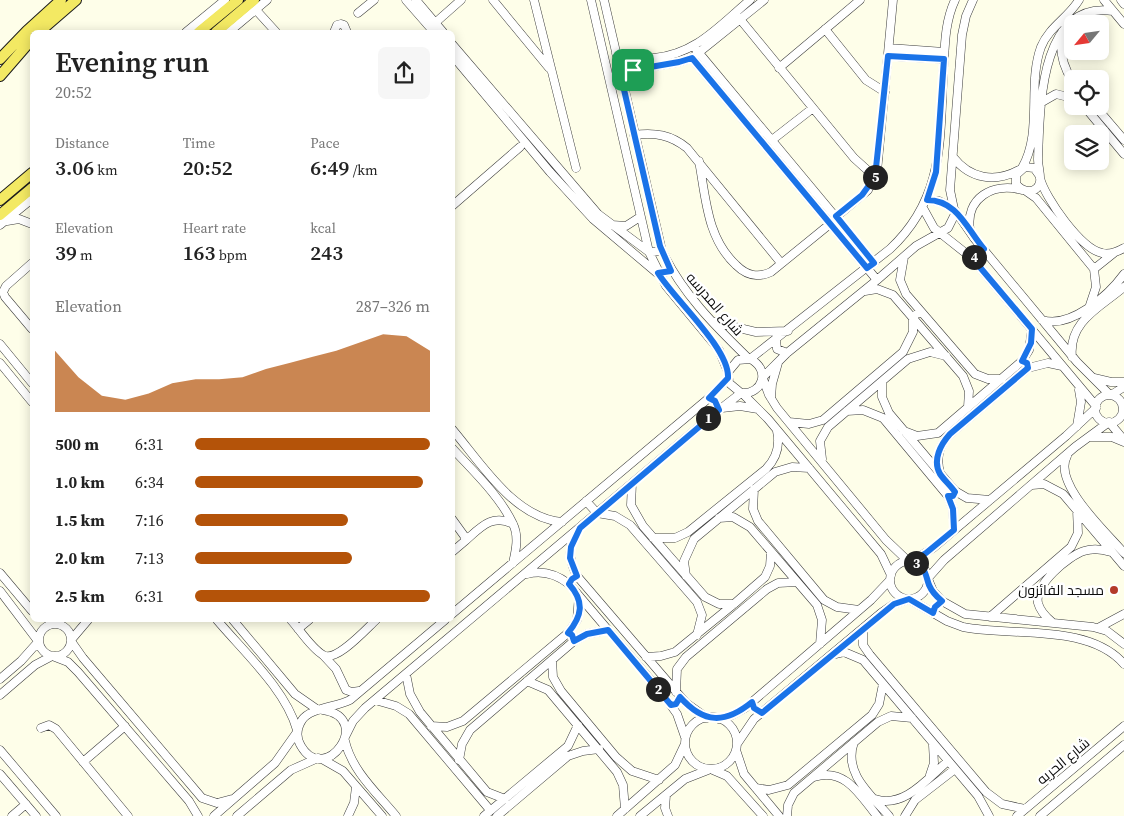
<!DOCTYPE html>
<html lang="en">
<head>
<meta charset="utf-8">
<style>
  body { margin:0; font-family:"Source Serif 4",Cairo,serif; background:#f6f6f6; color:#222; height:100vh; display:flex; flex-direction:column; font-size:19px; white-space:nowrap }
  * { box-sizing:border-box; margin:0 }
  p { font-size:16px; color:#767676 }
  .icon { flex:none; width:28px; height:28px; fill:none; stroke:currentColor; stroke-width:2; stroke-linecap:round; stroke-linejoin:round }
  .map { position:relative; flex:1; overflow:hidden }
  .sheet { position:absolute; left:30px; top:30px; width:425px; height:592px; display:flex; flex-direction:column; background:#fff; border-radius:8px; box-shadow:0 2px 12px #0003 }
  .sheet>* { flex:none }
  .needle { width:32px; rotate:241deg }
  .buttons { position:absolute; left:1064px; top:15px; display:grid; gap:10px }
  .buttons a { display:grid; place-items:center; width:45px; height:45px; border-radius:8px; background:#fff; box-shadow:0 2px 12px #0003; font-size:25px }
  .pin { position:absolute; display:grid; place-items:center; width:42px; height:42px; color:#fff; margin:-21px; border-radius:10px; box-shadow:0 2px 8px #0006 }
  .km { position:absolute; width:25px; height:25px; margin:-12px; border-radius:50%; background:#222; color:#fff; font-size:14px; line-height:25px; text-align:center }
  .round { display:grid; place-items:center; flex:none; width:52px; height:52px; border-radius:8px; background:#f6f6f6 }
  .summary { display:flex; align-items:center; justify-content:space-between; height:85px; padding:0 25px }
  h1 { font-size:28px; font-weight:600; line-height:38px }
  .metrics { display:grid; grid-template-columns:repeat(3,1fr); gap:8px; height:85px; padding:5px 25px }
  .metrics div { display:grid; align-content:center }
  .metrics b { font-size:21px; font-weight:600 }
  .metrics small { font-size:14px; font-weight:400 }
  .metrics p { font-size:14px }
  .chart { height:140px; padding:10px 25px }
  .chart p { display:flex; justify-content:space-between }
  .chart svg { width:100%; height:90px; margin-top:5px; fill:#b45309; opacity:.7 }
  ul { padding:0 25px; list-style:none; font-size:16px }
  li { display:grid; grid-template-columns:80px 60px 1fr; align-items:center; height:38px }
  li i { height:12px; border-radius:6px; background:#b45309 }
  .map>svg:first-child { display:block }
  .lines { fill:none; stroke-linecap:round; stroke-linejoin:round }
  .minor-casing { stroke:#3d3d3d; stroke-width:9 }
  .major-casing { stroke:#1b1b1b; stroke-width:12 }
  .minor { stroke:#fff; stroke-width:8 }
  .major { stroke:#f3e963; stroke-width:10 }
  .route-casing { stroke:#fff; stroke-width:10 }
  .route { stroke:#1a73e8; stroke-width:6 }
  .poi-dot { fill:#b43a29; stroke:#fff; stroke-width:2 }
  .labels { text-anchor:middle; stroke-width:5; stroke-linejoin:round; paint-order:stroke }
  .street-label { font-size:14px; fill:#0a0a0a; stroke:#fff }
  .poi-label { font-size:14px; fill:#0a0a0a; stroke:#fff; text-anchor:end }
</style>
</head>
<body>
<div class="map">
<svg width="1124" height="816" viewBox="0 0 1124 816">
  <rect width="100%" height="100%" fill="#fefee9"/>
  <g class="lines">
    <defs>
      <path id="minor" d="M406 0 434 32
        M416 0 443 32
        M493 0 549 68
        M534 0 576 168
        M591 0 649 252 666 286 719 350 728 372
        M604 0 662 251C682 293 715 326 748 358
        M1104 0 1124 24
        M1121 0 1124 4
        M256 10 276 32
        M358 13 374 0
        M735 13 854 158 875 177
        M435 23 461 0
        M825 29 866 80 885 92
        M186 32 225 0
        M229 32 267 0
        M334 32 337 25 341 24 344 25 347 32
        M1062 32C1059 50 1062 65 1072 80
        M452 44 598 214 649 252 662 251
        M694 47 874 263
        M889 48 944 52
        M616 53C628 60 640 60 654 58 696 54 719 26 750 0
        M452 55 550 172 593 219 657 273 671 271
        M888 56 944 59
        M692 58 877 280
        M779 68 860 0
        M622 81 626 74 633 70 679 62 692 58 764 0
        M1042 102 1056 94 1072 98
        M1084 106 1124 154
        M1095 106 1124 140
        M634 135C655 132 671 135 687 148L781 263
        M772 140 813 108
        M953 157C970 179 995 183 1019 170
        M699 161C706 199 707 238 736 265 747 276 758 278 771 272L830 224
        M1022 168C1043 132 1027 85 1041 47 1049 27 1068 18 1079 0
        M1039 175 1034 168 1025 167 1016 175V184C1022 192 1037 195 1040 182 1041 175 1038 166 1038 159 1040 112 1038 0 1113 11
        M1040 178C1045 198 1081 249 1102 253 1110 255 1117 252 1124 248
        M1026 191 1036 198 1094 269 1096 287 1090 305
        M927 200 939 201 954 209 974 238 1077 362 1110 395
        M452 206 520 147
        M923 208 934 228 973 259 1096 406
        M836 217 868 190 877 171 893 0
        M7 221 19 219 32 224
        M0 225 32 199
        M612 225 626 226 640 217
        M970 230C965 198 993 182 1022 190
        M904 257 900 280 906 294 975 374 988 379H1002
        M32 263 6 286 3 292 5 297 32 329
        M1094 269 1114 253
        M865 291 877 289 893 295 963 376 969 391 968 407
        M1042 320C1070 329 1108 296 1124 274
        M714 322 756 332 788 331
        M776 341 777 349 787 353
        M0 344 32 383
        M1072 357C1068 321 1101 307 1124 287
        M750 359 890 249C948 195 939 132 944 60 945 40 946 19 955 0
        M0 363 32 402
        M763 377 787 353 877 280 916 246 948 228 955 214 950 190 962 35 966 16 973 0
        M1094 378 1111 382H1124
        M763 379 769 395 777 408 886 540 908 561
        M882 382V397L889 413 955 491 967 498 990 500
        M742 393 768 419 881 554 891 575
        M1111 395 1124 387
        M1095 409a14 14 0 1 1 28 0a14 14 0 1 1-28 0Z
        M771 398 772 384 778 363
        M722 408 740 406 758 409
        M847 411 863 410 883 418 948 496 953 509 954 530
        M789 422 809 424 823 420 903 352 913 332V317L920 311
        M1109 422 1124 440
        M1077 426 1081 402 1079 390
        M452 429C481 463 514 518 562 522
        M904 431 917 436 938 433 1022 361 1029 350 1032 329
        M1091 437H1112L1124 442
        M452 448C473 471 500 496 513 524 519 536 516 550 513 563
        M1067 456C1052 483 1107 533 1124 553
        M822 459 820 441 828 427 908 359 930 352 946 356
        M940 473C936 457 939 445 950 434L1028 368 1048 363 1062 366
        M632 483 631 505 643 526 705 597 719 604H734
        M1032 485 1044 484 1063 494 1124 566
        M754 489 753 509 758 521 824 600 837 607 859 610
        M586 501 597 513 615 516 630 525 697 602 702 615 697 635
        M719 518 733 517 750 527 817 605 822 620 820 644
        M452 519 465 537V541L452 552
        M576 534C567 547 570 563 577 576L686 703 707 718
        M653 538H675L688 532 766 469C777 458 780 445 777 431
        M465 541C480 528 492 513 513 524
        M890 580a19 19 0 1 1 38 0a19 19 0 1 1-38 0Z
        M911 562 933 548 1066 436 1096 408
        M0 573 32 611
        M527 574C543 570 556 574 569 584L665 697 677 714 685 737
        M686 576 684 561 694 539 775 472 792 467 809 468
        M928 578 944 560 1075 447 1109 422
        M928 579 933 591 942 601 965 614 1093 627 1107 631 1124 644
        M0 591 38 641
        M909 599 947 621 963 627C1013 637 1088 623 1124 664
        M452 614 709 398 728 378
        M990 617 1071 547 1078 533 1077 510
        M217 620C244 652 286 690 297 730
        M233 620 295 694 318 710
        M291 620C300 630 311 648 323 655 336 663 366 629 376 620
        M1052 622C1046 617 1040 611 1038 603 1034 585 1068 556 1084 551 1093 548 1102 549 1111 552
        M39 640a16 16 0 1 1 32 0a16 16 0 1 1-32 0Z
        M863 628V645L870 655 986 792 1002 804 1025 809
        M1098 628 1124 614
        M298 629 309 620
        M71 640 88 620
        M71 641 83 658 202 798 217 803 232 799
        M323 655 336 669 346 690 352 692 359 691
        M831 655 844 652 863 660 978 796 989 816
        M55 657 68 662 78 672 189 801 198 816
        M646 657 661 656 675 652 734 604 765 577 770 566 771 552
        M552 660 553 677 561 691 616 757 632 771 659 780
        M406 674 410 694 420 712 487 792 505 799
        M0 679 21 661 38 642
        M527 681 548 690 617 772 623 785 625 809
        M676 692 677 669 686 657 767 589 778 583 797 582
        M0 695 35 665 52 656
        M375 700 396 706 409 714 490 810
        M323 710C375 718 325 787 301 746 296 738 297 728 302 720 310 708 336 707 350 700L445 620
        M685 743a26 26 0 1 1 52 0a26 26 0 1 1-52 0Z
        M719 719 732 715 745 708 871 600 890 580
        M431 726 447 727 463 721 568 633 577 620 579 596
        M41 728 49 725 56 729 128 816
        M346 735 353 721 365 708 719 410 741 393C763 395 771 369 750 359L738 360 728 372 729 383 741 393
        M345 741C352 771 377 793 396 816
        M854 742C843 773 870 794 889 816
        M737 744 754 719 881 613 894 604 909 599
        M0 750 56 816
        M736 750 744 774 779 816
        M322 759 343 771 382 816
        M459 760 462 744 470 730 574 641 587 634 608 630
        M83 762 125 726
        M713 770 727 776 763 816
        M0 774 36 816
        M930 775 934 763 933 745
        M814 777C845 767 860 795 877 816
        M756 788 769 790 788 785 872 715 879 704 883 684
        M666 795 665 808 668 816
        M875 799C904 809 928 778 948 761
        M12 816 26 804
        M214 816 275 763 297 732
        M237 816 291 770 318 758
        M348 816 354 803 356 787
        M484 816 568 746 578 725
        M497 816 568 756 583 751 599 749
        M617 816 675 765 684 746
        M640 816 685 779 708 770
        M787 816 788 805 794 793 878 722 891 716 912 718
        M905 816 915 800 955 769
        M1017 816 1124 726
        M1040 816 1124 745"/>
      <path id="major" d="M39 32 76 0
        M199 32 238 0
        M216 32 254 0
        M0 59 27 31 61 0
        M0 76 32 39
        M0 200 32 173
        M0 215 32 188"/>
    </defs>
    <!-- minor casing -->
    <use href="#minor" class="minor-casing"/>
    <!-- major casing -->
    <use href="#major" class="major-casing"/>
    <!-- minor -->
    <use href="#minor" class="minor"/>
    <!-- major -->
    <use href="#major" class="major"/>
  </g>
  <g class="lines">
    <defs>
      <path id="route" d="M888 56 944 59 936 172 927 200C957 200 967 229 984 249L977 252 973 259 1032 329 1031 343 1022 361 1027 363 1028 368 950 434C941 444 932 460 940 474 944 480 951 486 955 492L953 496H948L953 509 954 530 926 553 911 562C926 565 925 574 929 585 932 592 937 597 942 601L935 607 933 613 909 599 894 604 762 713 754 708 752 702C725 724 704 724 680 697L676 704 671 705 608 630 587 634 574 641 572 635 568 633C582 616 585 602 569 584L572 579 577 576 570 558 571 547 580 528 719 410 715 401 709 398 728 378C730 349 674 299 658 273L671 271 660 246 622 81 626 74 633 70 679 62 692 58 867 268 874 263 836 216 862 195 875 177Z"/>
    </defs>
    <!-- route casing -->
    <use href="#route" class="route-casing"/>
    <!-- route -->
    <use href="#route" class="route"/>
  </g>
  <!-- markers -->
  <circle class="poi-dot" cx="1114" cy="590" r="5"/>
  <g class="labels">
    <!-- street labels -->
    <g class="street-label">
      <text transform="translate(715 304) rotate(49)" y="5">شارع المدرسه</text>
      <text transform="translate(1063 761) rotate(-40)" y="5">شارع الحريه</text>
    </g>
    <!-- poi labels -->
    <g class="poi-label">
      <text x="1104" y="595">مسجد الفائزون</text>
    </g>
  </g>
</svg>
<div class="buttons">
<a><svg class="needle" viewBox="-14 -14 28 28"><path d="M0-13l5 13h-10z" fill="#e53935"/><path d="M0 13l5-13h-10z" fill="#767676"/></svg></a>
<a><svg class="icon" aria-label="locate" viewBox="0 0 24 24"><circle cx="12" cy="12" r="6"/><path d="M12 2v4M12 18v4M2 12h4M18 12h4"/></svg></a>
<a><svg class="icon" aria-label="layers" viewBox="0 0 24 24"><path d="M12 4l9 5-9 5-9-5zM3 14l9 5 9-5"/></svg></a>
</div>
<div class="pin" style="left:633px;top:70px;background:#1e9e55"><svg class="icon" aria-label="arrive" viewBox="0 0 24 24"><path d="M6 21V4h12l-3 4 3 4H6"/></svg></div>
<b class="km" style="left:708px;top:418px">1</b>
<b class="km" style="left:658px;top:689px">2</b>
<b class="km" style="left:916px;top:563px">3</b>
<b class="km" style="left:974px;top:257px">4</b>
<b class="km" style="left:875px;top:177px">5</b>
<section class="sheet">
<div class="summary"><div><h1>Evening run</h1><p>20:52</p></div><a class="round"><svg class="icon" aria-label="share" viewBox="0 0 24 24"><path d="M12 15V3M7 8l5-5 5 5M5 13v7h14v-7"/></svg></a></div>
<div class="metrics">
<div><p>Distance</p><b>3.06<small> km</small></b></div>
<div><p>Time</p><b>20:52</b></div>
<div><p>Pace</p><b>6:49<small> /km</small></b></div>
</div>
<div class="metrics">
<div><p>Elevation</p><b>39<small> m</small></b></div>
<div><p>Heart rate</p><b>163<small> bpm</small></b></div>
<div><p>kcal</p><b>243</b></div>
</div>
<div class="chart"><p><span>Elevation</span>287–326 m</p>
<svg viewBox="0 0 160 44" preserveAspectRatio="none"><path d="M0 44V14L10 27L20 36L30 38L40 35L50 30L60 28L70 28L80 27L90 23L100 20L110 17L120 14L130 10L140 6L150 7L160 14V44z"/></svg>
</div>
<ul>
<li><b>500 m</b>6:31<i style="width:100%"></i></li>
<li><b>1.0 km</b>6:34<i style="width:97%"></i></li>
<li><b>1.5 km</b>7:16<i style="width:65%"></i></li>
<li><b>2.0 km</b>7:13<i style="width:67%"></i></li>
<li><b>2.5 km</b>6:31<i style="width:100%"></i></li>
</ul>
</section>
</div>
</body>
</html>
